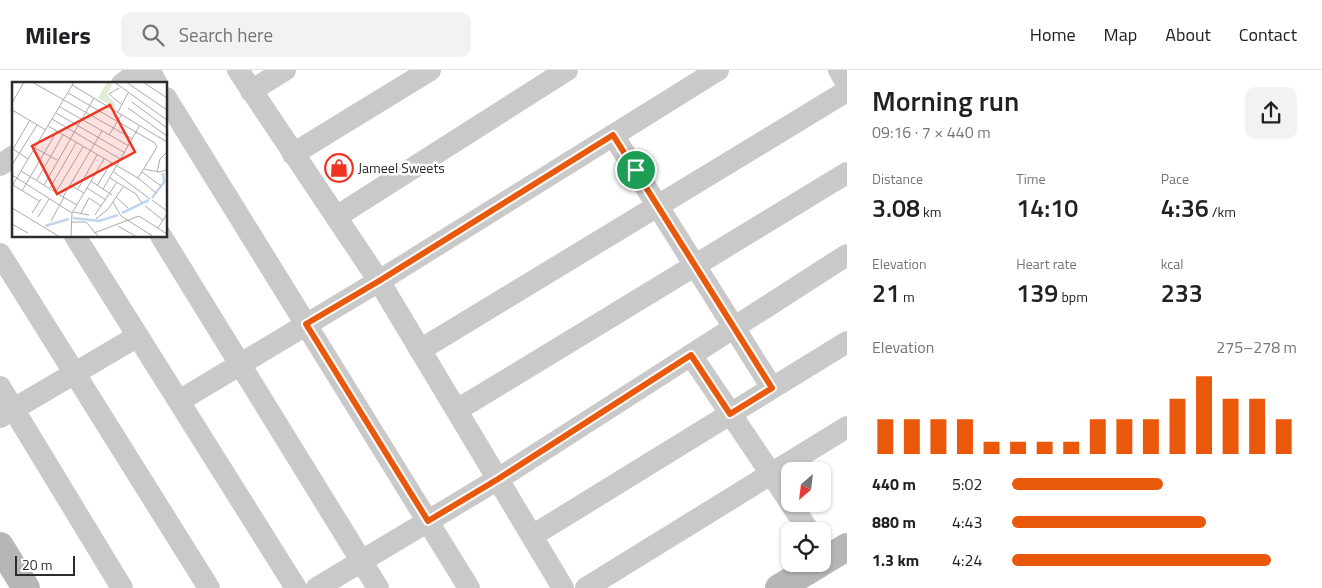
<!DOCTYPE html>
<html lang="en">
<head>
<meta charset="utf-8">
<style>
  body { margin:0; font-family:"Titillium Web",sans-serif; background:#f2f2f2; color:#202124; height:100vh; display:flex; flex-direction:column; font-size:19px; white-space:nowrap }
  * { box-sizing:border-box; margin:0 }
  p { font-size:16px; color:#757577 }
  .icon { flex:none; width:28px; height:28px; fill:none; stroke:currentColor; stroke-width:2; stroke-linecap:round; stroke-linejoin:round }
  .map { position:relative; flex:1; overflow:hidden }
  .drawer { display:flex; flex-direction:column; background:#fff; width:475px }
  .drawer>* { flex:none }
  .needle { width:32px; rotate:208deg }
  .tools { position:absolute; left:781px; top:392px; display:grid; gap:10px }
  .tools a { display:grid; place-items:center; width:50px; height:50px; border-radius:10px; background:#fff; box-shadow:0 1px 4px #0004; font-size:25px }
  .scale { position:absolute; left:15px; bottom:12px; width:60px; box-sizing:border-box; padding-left:5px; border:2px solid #2c2c2c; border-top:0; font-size:14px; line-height:18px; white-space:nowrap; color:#2c2c2c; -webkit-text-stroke:4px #fff; paint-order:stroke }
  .pin { position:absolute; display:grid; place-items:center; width:42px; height:42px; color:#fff; margin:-21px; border:2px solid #fff; border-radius:50%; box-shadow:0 1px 5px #0007 }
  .round { display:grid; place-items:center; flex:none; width:52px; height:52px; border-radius:10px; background:#f2f2f2 }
  .summary { display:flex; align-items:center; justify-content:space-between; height:85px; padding:0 25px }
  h1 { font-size:28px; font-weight:600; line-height:38px }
  .figures { display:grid; grid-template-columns:repeat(3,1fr); gap:8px; height:85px; padding:5px 25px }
  .figures div { display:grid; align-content:center }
  .figures b { font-size:25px; font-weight:600 }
  .figures small { font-size:14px; font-weight:400 }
  .figures p { font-size:14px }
  .chart { height:140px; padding:10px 25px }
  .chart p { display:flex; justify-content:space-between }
  .chart svg { width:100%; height:90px; margin-top:5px; stroke:#ea580c; stroke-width:6 }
  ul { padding:0 25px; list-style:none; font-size:16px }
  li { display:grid; grid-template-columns:80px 60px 1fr; align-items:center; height:38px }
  li i { height:12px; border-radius:6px; background:#ea580c }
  header { display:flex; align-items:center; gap:30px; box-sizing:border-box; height:70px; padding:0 25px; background:#fff; border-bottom:1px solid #e0e0e0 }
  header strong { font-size:24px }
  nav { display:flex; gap:28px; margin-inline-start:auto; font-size:18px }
  .search { width:350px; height:45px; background:#f2f2f2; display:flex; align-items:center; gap:12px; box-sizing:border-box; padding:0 18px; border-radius:10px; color:#757577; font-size:19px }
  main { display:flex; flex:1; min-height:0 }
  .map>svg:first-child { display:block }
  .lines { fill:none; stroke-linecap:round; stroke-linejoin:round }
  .street { stroke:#c9c9c9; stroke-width:22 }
  .secondary { stroke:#b6b6b6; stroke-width:28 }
  .route-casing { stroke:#fff; stroke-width:10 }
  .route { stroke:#ea580c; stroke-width:6 }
  .labels { text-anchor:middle; stroke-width:5; stroke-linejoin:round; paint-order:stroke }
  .poi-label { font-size:14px; fill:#2c2c2c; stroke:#fff; text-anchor:start }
  .inset-river { fill:none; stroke:#c3d6ed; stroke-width:2.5 }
  .inset-road { fill:none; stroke:#ababab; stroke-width:1 }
  .view { fill:#f13321; fill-opacity:0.15; stroke:#f13321; stroke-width:2.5 }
  .inset-edge { fill:none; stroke:#2c2c2c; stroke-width:2.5 }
</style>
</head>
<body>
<header>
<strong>Milers</strong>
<div class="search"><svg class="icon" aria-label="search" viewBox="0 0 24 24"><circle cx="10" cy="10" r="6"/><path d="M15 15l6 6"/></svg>Search here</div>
<nav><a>Home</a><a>Map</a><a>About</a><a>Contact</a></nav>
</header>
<main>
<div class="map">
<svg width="847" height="518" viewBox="0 0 847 518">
  <rect width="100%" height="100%" fill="#fff"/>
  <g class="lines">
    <!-- street -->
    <path class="street" d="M149 0 157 14
      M238 0 379 211 563 518
      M839 0 847 14
      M122 14 142 0
      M251 21 285 0
      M166 28 469 518
      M613 65 772 318
      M293 84 430 0
      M0 95 14 86
      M336 147 567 0
      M75 166 296 518
      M161 166 378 518
      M0 184 209 518
      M420 280 847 21
      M691 285 790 432
      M0 317 122 518
      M179 331 379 211 718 0
      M457 340 847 103
      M0 347 138 266
      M791 434 809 461
      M532 466 847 272
      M317 518 498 409 847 185
      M586 518 847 357"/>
    <!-- secondary -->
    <path class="secondary" d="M0 476 26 518
      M822 492 847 477
      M779 518 819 494"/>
  </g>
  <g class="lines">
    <defs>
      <path id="route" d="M613 65 772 318 730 344 691 285 498 409 428 451 306 254 379 211Z"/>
    </defs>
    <!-- route casing -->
    <use href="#route" class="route-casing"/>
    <!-- route -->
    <use href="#route" class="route"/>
  </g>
  <!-- icons -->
  <defs>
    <symbol id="shop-ring" viewBox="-11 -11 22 22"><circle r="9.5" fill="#fff" stroke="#f13321" stroke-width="1.5"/><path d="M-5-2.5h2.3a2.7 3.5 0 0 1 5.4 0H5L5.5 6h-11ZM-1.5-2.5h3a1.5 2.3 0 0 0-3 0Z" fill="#f13321"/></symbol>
  </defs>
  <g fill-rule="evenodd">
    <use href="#shop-ring" x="323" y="82" width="32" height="32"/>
  </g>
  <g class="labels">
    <!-- poi labels -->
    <g class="poi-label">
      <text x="358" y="103">Jameel Sweets</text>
    </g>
  </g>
  <!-- overview -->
  <g transform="translate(12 12)">
    <rect width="155" height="155" fill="#fff"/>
    <path d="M95 0H101L95 13 104 22 102 26 86 16Z" fill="#e0ecd8"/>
    <path class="inset-river" d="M140 116 152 100 151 91M110 131 137 118M61 136 87 139 106 133M33 144 57 137"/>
    <path class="inset-road" d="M20 0 121 57M102 0 155 38M114 0 155 28M131 0 155 16M60 3 155 60M107 6 97 12 110 23M56 11 143 61 145 65 126 96M120 20 155 46M0 21 12 0M48 25 117 64M116 26 155 54M0 28 34 48M106 30 116 11M44 31 113 71M40 37 110 78M36 44 126 96 144 111M97 53 110 32M0 66 16 77M23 66 45 78M1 67 18 38M0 83 25 43M132 87 147 90 155 88M9 89 51 115 90 49M102 90 138 117M130 90 149 104M145 90 148 77 155 70M0 93 60 131M98 96 124 112 130 121M25 98 51 53M79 99 100 113M1 103 27 119M32 103 82 16M58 103 72 111 92 77M0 104 62 0M85 104 99 81M38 106 64 61M75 106 94 118M66 107 85 73M91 107 128 43M10 109 45 49M44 110 71 65M51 115 65 123M104 115 116 126M140 118 155 129M101 120 109 134 142 155M133 124 151 138M0 126 48 155M61 130 77 133M20 131 29 117M69 131 77 116 89 124M83 133 105 100M26 135 37 117M84 137 96 127 111 105M39 139 52 115M59 140H74L87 155M0 142 16 151M106 144 125 155M146 146 155 132M82 151 127 134 155 152M59 155 60 131 72 111"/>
    <path class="view" d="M98 23 123 70 45 112 20 64Z"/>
    <rect width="155" height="155" class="inset-edge"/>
  </g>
</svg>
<div class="tools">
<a><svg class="needle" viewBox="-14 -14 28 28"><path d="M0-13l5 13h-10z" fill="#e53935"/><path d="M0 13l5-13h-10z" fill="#757577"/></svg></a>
<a><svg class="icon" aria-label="locate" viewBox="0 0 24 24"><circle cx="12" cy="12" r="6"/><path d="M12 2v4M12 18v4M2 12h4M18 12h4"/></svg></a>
</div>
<div class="scale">20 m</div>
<div class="pin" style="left:636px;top:100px;background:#1e9e55"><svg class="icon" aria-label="arrive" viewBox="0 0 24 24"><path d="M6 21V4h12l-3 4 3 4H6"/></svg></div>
</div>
<section class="drawer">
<div class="summary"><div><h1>Morning run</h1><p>09:16 · 7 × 440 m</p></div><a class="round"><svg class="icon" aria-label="share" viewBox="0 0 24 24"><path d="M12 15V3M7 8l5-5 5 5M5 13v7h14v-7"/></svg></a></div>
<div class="figures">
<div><p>Distance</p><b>3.08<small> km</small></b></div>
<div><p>Time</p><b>14:10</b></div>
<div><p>Pace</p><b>4:36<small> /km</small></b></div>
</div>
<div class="figures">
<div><p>Elevation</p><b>21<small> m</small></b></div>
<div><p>Heart rate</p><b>139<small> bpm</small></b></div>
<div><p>kcal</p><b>233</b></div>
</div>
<div class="chart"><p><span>Elevation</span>275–278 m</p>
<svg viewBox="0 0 160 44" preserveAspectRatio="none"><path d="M5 44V27M15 44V27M25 44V27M35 44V27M45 44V38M55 44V38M65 44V38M75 44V38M85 44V27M95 44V27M105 44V27M115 44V17M125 44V6M135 44V17M145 44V17M155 44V27"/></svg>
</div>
<ul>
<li><b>440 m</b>5:02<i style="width:53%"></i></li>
<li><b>880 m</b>4:43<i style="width:68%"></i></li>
<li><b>1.3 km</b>4:24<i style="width:91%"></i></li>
</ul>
</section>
</main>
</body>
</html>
